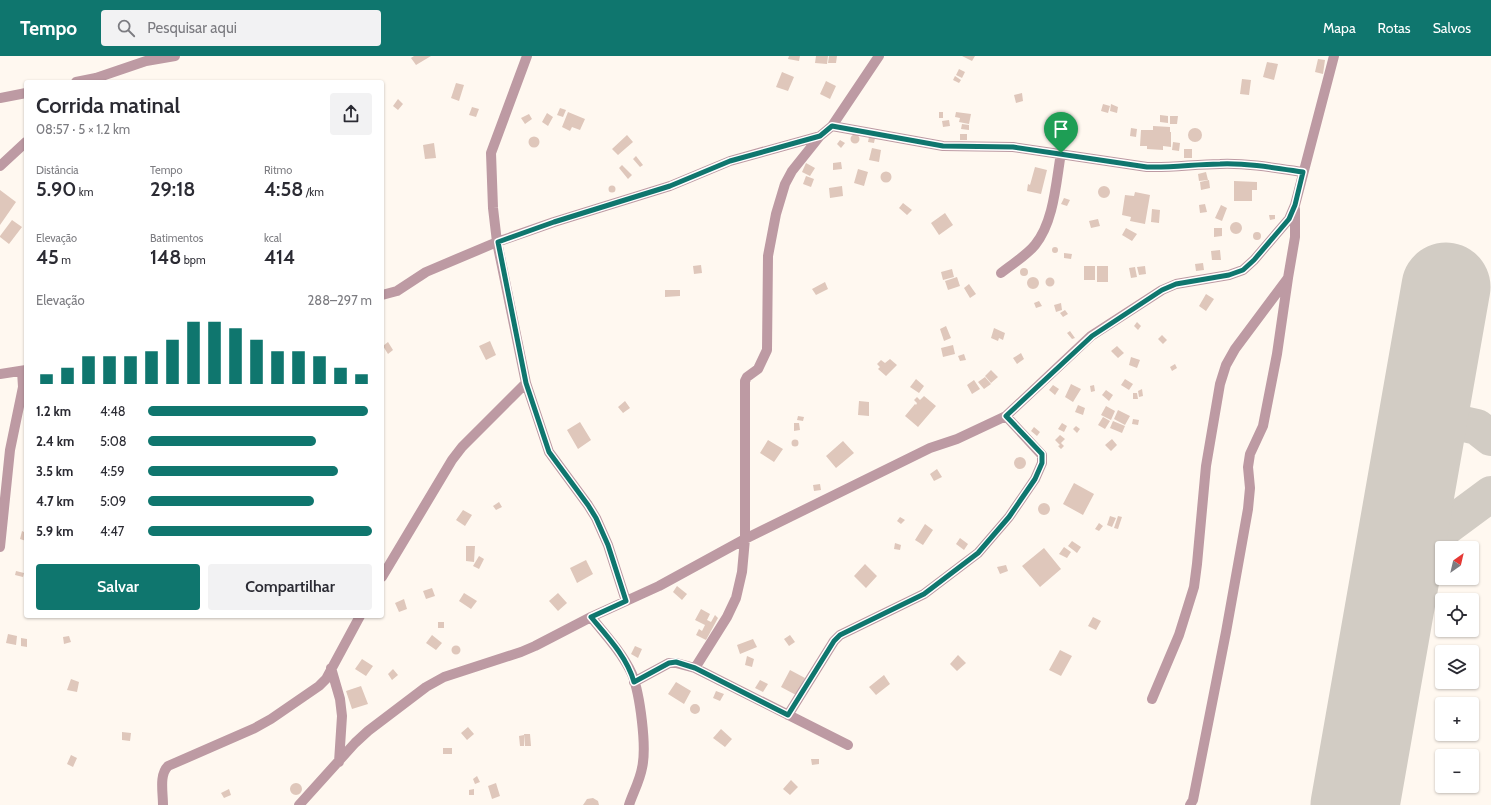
<!DOCTYPE html>
<html lang="pt">
<head>
<meta charset="utf-8">
<style>
  body { margin:0; font-family:Cabin,sans-serif; background:#f2f2f3; color:#2b2b33; height:100vh; display:flex; flex-direction:column; font-size:15px; white-space:nowrap }
  * { box-sizing:border-box; margin:0 }
  p { font-size:13px; color:#7c7c81 }
  .icon { flex:none; width:22px; height:22px; fill:none; stroke:currentColor; stroke-width:2; stroke-linecap:round; stroke-linejoin:round }
  .map { position:relative; flex:1; overflow:hidden }
  .panel { position:absolute; left:24px; top:24px; width:360px; height:538px; display:flex; flex-direction:column; background:#fff; border-radius:4px; box-shadow:0 1px 3px #0004 }
  .panel>* { flex:none }
  .needle { width:26px; rotate:34deg }
  .controls { position:absolute; left:1435px; top:485px; display:grid; gap:8px }
  .controls a { display:grid; place-items:center; width:44px; height:44px; border-radius:4px; background:#fff; box-shadow:0 1px 3px #0004; font-size:20px }
  .pin { position:absolute; display:grid; place-items:center; width:34px; height:34px; color:#fff; margin:-41px -17px; border-radius:50% 50% 50% 0; rotate:-45deg; box-shadow:0 0 4px #0007 }
  .pin .icon { rotate:45deg }
  .round { display:grid; place-items:center; flex:none; width:42px; height:42px; border-radius:4px; background:#f2f2f3 }
  .headline { display:flex; align-items:center; justify-content:space-between; height:68px; padding:0 12px }
  h1 { font-size:22px; font-weight:600; line-height:30px }
  .stats { display:grid; grid-template-columns:repeat(3,1fr); gap:6px; height:68px; padding:4px 12px }
  .stats div { display:grid; align-content:center }
  .stats b { font-size:20px; font-weight:600 }
  .stats small { font-size:11px; font-weight:400 }
  .stats p { font-size:11px }
  .chart { height:112px; padding:8px 12px }
  .chart p { display:flex; justify-content:space-between }
  .chart svg { width:100%; height:72px; margin-top:4px; stroke:#0f766e; stroke-width:6 }
  .action { display:flex; gap:8px; margin-top:auto; padding:8px 12px }
  .action a { flex:1; height:46px; border-radius:4px; background:#0f766e; color:#fff; font-size:16px; font-weight:600; line-height:46px; text-align:center }
  .action a+a { background:#f2f2f3; color:#2b2b33 }
  ul { padding:0 12px; list-style:none; font-size:13px }
  li { display:grid; grid-template-columns:64px 48px 1fr; align-items:center; height:30px }
  li i { height:10px; border-radius:5px; background:#0f766e }
  header { display:flex; align-items:center; gap:24px; box-sizing:border-box; height:56px; padding:0 20px; background:#0f766e; color:#fff }
  header strong { font-size:19px }
  nav { display:flex; gap:22px; margin-inline-start:auto; font-size:14px }
  .search { width:280px; height:36px; background:#f2f2f3; display:flex; align-items:center; gap:10px; box-sizing:border-box; padding:0 14px; border-radius:4px; color:#7c7c81; font-size:15px }
  .map>svg:first-child { display:block }
  .lines { fill:none; stroke-linecap:round; stroke-linejoin:round }
  .taxiway { stroke:#d2ccc4; stroke-width:36 }
  .runway { stroke:#d2ccc4; stroke-width:89 }
  .building { fill:#dfc7bb }
  .street { stroke:#bd9aa3; stroke-width:10 }
  .route-casing { stroke:#fff; stroke-width:8 }
  .route { stroke:#0f766e; stroke-width:5 }
</style>
</head>
<body>
<header>
<strong>Tempo</strong>
<div class="search"><svg class="icon" aria-label="search" viewBox="0 0 24 24"><circle cx="10" cy="10" r="6"/><path d="M15 15l6 6"/></svg>Pesquisar aqui</div>
<nav><a>Mapa</a><a>Rotas</a><a>Salvos</a></nav>
</header>
<div class="map">
<svg width="1491" height="749" viewBox="0 0 1491 749">
  <rect width="100%" height="100%" fill="#fff8f0"/>
  <g class="lines">
    <!-- taxiway -->
    <path class="taxiway" d="M1423 359 1477 371 1491 382
      M1396 513 1414 495 1491 438"/>
    <!-- runway -->
    <path class="runway" d="M1355 749 1446 231"/>
  </g>
  <!-- building -->
  <path class="building" d="M414 0H431L416 9 411 2Z
    M789 0H800L799 5 788 3Z
    M816 0H828L827 8 815 7Z
    M829 0H837L836 7H828Z
    M962 0H975L972 5Z
    M1318 3 1325 4 1323 18 1315 16Z
    M1267 6 1278 8 1274 24 1263 21Z
    M959 13 965 16 962 22 956 19Z
    M782 16 794 21 788 35 776 31Z
    M955 20 961 24 959 27 953 24Z
    M1242 23 1251 24 1249 39 1240 38Z
    M826 25 836 30 830 43 820 38Z
    M456 27 464 29 459 45 451 42Z
    M1022 37 1023 45 1016 47 1014 39Z
    M398 43 403 48 398 54 393 50Z
    M1103 48 1110 50 1108 57 1101 55Z
    M1111 48 1118 51 1117 57 1110 55Z
    M472 51 479 53 476 61 469 59Z
    M560 52 566 54 563 61 557 59Z
    M568 56 585 63 580 74 572 71 570 75 562 71Z
    M939 56H943V62H939Z
    M956 56 971 58 969 68 959 66 960 62 955 61Z
    M547 57 553 61 548 70 542 66Z
    M529 58 532 63 525 68 521 62Z
    M1160 59 1168 60V67L1160 66Z
    M1170 60H1178L1177 68H1170Z
    M949 64 950 70 943 71 942 65Z
    M962 68 969 69V74L961 73Z
    M1153 70 1170 71V76H1171V91L1163 90V94L1147 93V90H1140L1141 74H1153Z
    M1131 72 1137 73 1136 81 1130 80Z
    M1188 79a7 7 0 1 1 14 0a7 7 0 1 1-14 0Z
    M960 78H967V84H960Z
    M850.5 83a4.5 4.5 0 1 1 9 0a4.5 4.5 0 1 1-9 0Z
    M627 79 633 86 618 99 612 93Z
    M528.5 86a5.5 5.5 0 1 1 11 0a5.5 5.5 0 1 1-11 0Z
    M869 81 875 82 874 87 868 86Z
    M840 84 845 87 841 92 837 88Z
    M1173 86 1180 87 1179 95 1172 94Z
    M434 87 436 102 425 103 423 89Z
    M872 92 881 94 879 106 869 104Z
    M1184 93H1192V102H1184Z
    M636 100 643 109 640 111 633 103Z
    M841 106 842 113 833 114V107Z
    M806 107 815 112 810 120 802 116Z
    M622 109 632 119 628 123 619 112Z
    M1035 111 1047 114 1041 138 1027 135 1028 128 1030 129Z
    M858 113 868 116 864 130 854 127Z
    M880.5 121a5.5 5.5 0 1 1 11 0a5.5 5.5 0 1 1-11 0Z
    M1206 116 1208 124 1199 125 1198 118Z
    M806 120 814 123 811 131 803 128Z
    M1209 124 1210 132 1201 134 1200 126Z
    M1234 125 1257 126V134H1252V145H1234Z
    M608.5 133a3.5 3.5 0 1 1 7 0a3.5 3.5 0 1 1-7 0Z
    M842 130 843 140 830 142 829 132Z
    M1098 136a6 6 0 1 1 12 0a6 6 0 1 1-12 0Z
    M0 134 16 146 0 169Z
    M1135 136 1150 139 1145 168 1130 165 1131 161 1122 159 1125 139 1134 140Z
    M1064 142 1070 144 1067 150 1061 148Z
    M903 147 912 154 907 159 899 152Z
    M1205 148 1207 156 1200 157 1199 149Z
    M1221 149 1227 152 1222 165 1215 162Z
    M1152 153 1160 154 1159 167 1151 166Z
    M945 157 953 169 939 179 931 167Z
    M1269 159H1275V163L1270 164Z
    M1098 163 1100 170 1091 172 1089 165Z
    M12 164 22 171 9 188 0 181V180Z
    M1230 172a6 6 0 1 1 12 0a6 6 0 1 1-12 0Z
    M1126 172 1137 178 1132 185 1122 179Z
    M1214 172H1222V180L1214 181Z
    M1253 180a4 4 0 1 1 8 0a4 4 0 1 1-8 0Z
    M1052 194a3 3 0 1 1 6 0a3 3 0 1 1-6 0Z
    M1220 194 1221 204H1212L1211 195Z
    M1064 197 1072 198 1071 203 1064 202Z
    M1203 207 1204 214 1196 215 1195 208Z
    M701 209 702 217 694 218 693 210Z
    M1084 210H1095V217H1084Z
    M1097 210H1108V226H1097Z
    M1145 210 1146 218 1139 219 1137 211Z
    M1135 211 1137 221 1131 222 1129 212Z
    M1020 216a4 4 0 1 1 8 0a4 4 0 1 1-8 0Z
    M952 213 954 221 943 224 941 216Z
    M1084 217H1095V224H1084Z
    M1027 227a6 6 0 1 1 12 0a6 6 0 1 1-12 0Z
    M957 221 960 230 948 234 945 225Z
    M1045.5 226a4.5 4.5 0 1 1 9 0a4.5 4.5 0 1 1-9 0Z
    M825 226 828 233 816 239 812 233Z
    M969 228 976 238 970 242 964 232Z
    M665 234H680V240L665 241Z
    M1206 238 1214 243 1206 255 1199 250Z
    M1039 245 1042 250 1036 252 1034 247Z
    M1061 247 1062 254 1056 256 1054 249Z
    M1065 254 1068 258 1063 261 1060 257Z
    M1137 266 1141 270 1138 274 1134 270Z
    M946 270 951 282 944 285 940 273Z
    M994 272 1005 277 1003 284 999 282 998 285 991 282Z
    M1070 275 1075 282 1072 283 1067 277Z
    M1162 279 1167 284 1163 288 1158 283Z
    M490 285 496 299 486 304 479 290Z
    M388 286 393 294 388 298 383 290Z
    M953 289 955 298 943 301 941 292Z
    M1117 290 1124 297 1118 302 1111 295Z
    M1021 297 1024 303 1017 308 1013 302Z
    M964 298 966 304 960 305 958 300Z
    M1131 301 1140 304 1137 312 1129 309Z
    M890 303 897 309 886 320 878 313 880 311 877 308 881 304 885 307Z
    M1175 308 1177 312 1172 315 1170 311Z
    M991 314 998 321 991 327 985 320Z
    M985 321 991 328 984 333 978 326Z
    M916 323 924 330 919 337 910 331Z
    M1125 323 1133 328 1129 334 1121 329Z
    M974 324 980 333 972 338 967 329Z
    M1071 328 1081 333 1073 346 1065 341Z
    M1053 329 1059 333 1055 339 1049 334Z
    M1094 329 1095 335 1091 336 1090 330Z
    M1142 333 1143 340 1139 341 1138 335Z
    M1106 334 1113 339 1109 345 1102 339Z
    M1133 337H1137L1138 343H1133Z
    M924 340 936 350 918 371 905 360 915 348 925 357 916 349 917 347 914 344 917 341 920 344Z
    M625 345 630 352 623 357 618 351Z
    M859 345 869 346V360L858 359Z
    M1078 349 1085 352 1083 359 1075 356Z
    M1106 350 1115 355 1111 364 1101 359Z
    M1118 354 1130 360 1125 369 1114 363Z
    M798 360 804 361 803 365 797 364Z
    M1103 361 1110 365 1105 373 1098 369Z
    M1133 363 1139 364 1138 369 1132 368Z
    M1113 365 1125 370 1122 377 1110 372Z
    M580 366 591 384 578 393 567 374Z
    M794 367H799L800 374 794 375Z
    M1062 367 1067 370 1064 376 1058 373Z
    M1076 370 1080 373 1077 377 1073 373Z
    M1034 371 1040 376 1037 380 1031 375Z
    M1060 379 1065 383 1061 387 1064 390 1061 393 1058 390 1060 389 1055 384Z
    M1112 383 1117 389 1111 395 1105 389Z
    M791.5 387a3.5 3.5 0 1 1 7 0a3.5 3.5 0 1 1-7 0Z
    M768 384 783 393 774 406 760 397Z
    M843 385 854 397 836 412 826 400Z
    M1014 407a6 6 0 1 1 12 0a6 6 0 1 1-12 0Z
    M937 413 942 421 934 425 930 418Z
    M1074 427 1094 438 1083 459 1063 448Z
    M820 428 821 434 814 435 813 429Z
    M499 446 502 451 496 454 493 450Z
    M1038 453a6 6 0 1 1 12 0a6 6 0 1 1-12 0Z
    M463 454 472 459 465 470 456 464Z
    M1110 460 1116 462 1112 471 1107 469Z
    M1118 460 1122 461 1118 473 1114 472Z
    M900 461 905 464 901 468 897 465Z
    M1099 467 1103 470 1099 475 1095 473Z
    M925 468 933 474 923 489 915 484Z
    M22 475 26 477V485L20 483Z
    M960 482 968 488 964 494 956 488Z
    M1072 485 1081 491 1077 497 1068 490Z
    M895 487 901 489 900 494 894 493Z
    M466 490H475L474 506 466 505Z
    M1064 491 1071 496 1067 502 1059 498Z
    M1044 492 1061 513 1040 531 1022 510Z
    M479 500 484 503 479 513 473 510Z
    M586 504 593 518 577 527 570 512Z
    M865 508 877 520 866 532 854 520Z
    M1006 509 1008 515 1000 518 997 511Z
    M16 515 24 517 23 521 15 519Z
    M677 530 687 538 682 544 673 536Z
    M432 532 435 540 426 543 423 535Z
    M464 537 477 545 471 553 459 545Z
    M558 537 567 547 558 555 549 545Z
    M404 543 407 553 399 556 395 547Z
    M701 553 710 558 707 564 711 566 715 559 718 562 706 584 696 579 699 573 702 575 705 569 695 564Z
    M1093 561 1101 565 1096 574 1088 570Z
    M438 566H444V572H438Z
    M8 578 17 580 16 589 6 587Z
    M432 579 442 587 436 594 426 587Z
    M790 579 795 586 789 590 784 583Z
    M69 580 71 586 64 588 63 581Z
    M21 582 27 583V591L21 590Z
    M753 583 757 591 740 598 737 589Z
    M451.5 594a4.5 4.5 0 1 1 9 0a4.5 4.5 0 1 1-9 0Z
    M635 590 642 593 638 602 631 598Z
    M1060 594 1072 600 1061 620 1049 614Z
    M958 599 966 607 957 615 950 608Z
    M747 600 754 603 752 611 745 609Z
    M362 603 373 610 366 620 355 613Z
    M393 613 398 619 392 624 388 618Z
    M790 614 805 622 796 639 781 631Z
    M884 619 890 628 876 639 869 631Z
    M71 623 79 626 77 636 67 634Z
    M760 624 768 628 763 636 755 632Z
    M676 626 691 635 684 648 668 638Z
    M361 630 368 648 352 653 346 635Z
    M716 635 724 638 720 645 713 642Z
    M690 653a5 5 0 1 1 10 0a5 5 0 1 1-10 0Z
    M468 671 474 678 467 684 461 677Z
    M721 673 732 683 725 691 713 682Z
    M122 676 131 677 130 685 122 684Z
    M524 678H530L531 690H525Z
    M524 679V690H520L519 680Z
    M443 692H452V698H443Z
    M71 699 77 702 73 711 67 708Z
    M811 703H819V708L812 709Z
    M477 720 480 726 475 728 473 723Z
    M791 724 798 731 790 739 783 733Z
    M290 733a6 6 0 1 1 12 0a6 6 0 1 1-12 0Z
    M496 727 500 740 492 743 488 730Z
    M229 733 231 739 224 742 221 737Z
    M474 733V739H469V734Z
    M593 742 598 745 599 749H583L587 743Z"/>
  <g class="lines">
    <!-- street -->
    <path class="street" d="M527 0 491 97 493 152 497 186 526 327 549 396 588 449 596 462 608 489 626 545
      M76 26 96 22 146 5 175 0
      M0 42 26 37
      M832 70 943 90 1013 91 1147 111C1172 112 1196 108 1220 108 1248 107 1276 112 1303 116
      M0 110 26 86
      M1001 217C1012 208 1026 200 1035 189 1054 166 1056 126 1061 97
      M382 239 397 235 426 216 497 186 554 166 670 130 730 105 820 80 832 70 879 0
      M0 318 26 314
      M0 491 10 394 23 331 22 315
      M382 521 452 404 462 391 526 327
      M591 561C605 578 623 598 632 618 640 638 647 691 642 712 640 724 633 737 629 749
      M331 612 340 643 342 660 339 706
      M695 612 727 561 736 542 742 516 745 483V325L747 321 758 313 767 294 768 200 776 158 785 128 792 115 820 80
      M634 626 669 607H676L695 612 848 689
      M1152 643 1179 579 1194 531 1197 508 1206 410 1220 328 1226 309 1235 293 1288 222 1295 181V153
      M788 659 834 585 840 579 924 538 978 497 1009 461 1035 423 1042 407V399L1006 360
      M163 749C163 736 159 719 168 710L255 672 271 663 319 630 326 623 360 560
      M299 749 355 687 368 675 426 631 444 621 521 596 535 590 591 561 659 530 745 483 930 392 957 383 1006 360 1091 280 1162 234 1176 228 1229 219 1243 214 1254 204 1289 163 1295 149 1334 0
      M1190 749 1193 744 1226 576 1248 453 1250 432 1248 411 1250 398 1263 370 1277 298 1288 222"/>
  </g>
  <g class="lines">
    <defs>
      <path id="route" d="M832 70 943 90 1013 91 1147 111C1172 112 1196 108 1220 108 1248 107 1276 112 1303 116L1295 149 1289 163 1254 204 1243 214 1229 219 1176 228 1162 234 1092 280 1006 360 1042 398V407L1035 423 1009 461 978 497 924 538 840 579 834 585 788 659 695 612 676 606 669 607 634 626C627 601 607 580 591 561L626 545 608 489 596 462 588 449 549 396 526 327 498 186 554 166 670 130 730 105 820 80Z"/>
    </defs>
    <!-- route casing -->
    <use href="#route" class="route-casing"/>
    <!-- route -->
    <use href="#route" class="route"/>
  </g>
</svg>
<div class="controls">
<a><svg class="needle" viewBox="-14 -14 28 28"><path d="M0-13l5 13h-10z" fill="#e53935"/><path d="M0 13l5-13h-10z" fill="#7c7c81"/></svg></a>
<a><svg class="icon" aria-label="locate" viewBox="0 0 24 24"><circle cx="12" cy="12" r="6"/><path d="M12 2v4M12 18v4M2 12h4M18 12h4"/></svg></a>
<a><svg class="icon" aria-label="layers" viewBox="0 0 24 24"><path d="M12 4l9 5-9 5-9-5zM3 14l9 5 9-5"/></svg></a>
<a>+</a>
<a>−</a>
</div>
<div class="pin" style="left:1061px;top:97px;background:#1e9e55"><svg class="icon" aria-label="arrive" viewBox="0 0 24 24"><path d="M6 21V4h12l-3 4 3 4H6"/></svg></div>
<section class="panel">
<div class="headline"><div><h1>Corrida matinal</h1><p>08:57 · 5 × 1.2 km</p></div><a class="round"><svg class="icon" aria-label="share" viewBox="0 0 24 24"><path d="M12 15V3M7 8l5-5 5 5M5 13v7h14v-7"/></svg></a></div>
<div class="stats">
<div><p>Distância</p><b>5.90<small> km</small></b></div>
<div><p>Tempo</p><b>29:18</b></div>
<div><p>Ritmo</p><b>4:58<small> /km</small></b></div>
</div>
<div class="stats">
<div><p>Elevação</p><b>45<small> m</small></b></div>
<div><p>Batimentos</p><b>148<small> bpm</small></b></div>
<div><p>kcal</p><b>414</b></div>
</div>
<div class="chart"><p><span>Elevação</span>288–297 m</p>
<svg viewBox="0 0 160 44" preserveAspectRatio="none"><path d="M5 44V38M15 44V34M25 44V27M35 44V27M45 44V27M55 44V24M65 44V17M75 44V6M85 44V6M95 44V10M105 44V17M115 44V24M125 44V24M135 44V27M145 44V34M155 44V38"/></svg>
</div>
<ul>
<li><b>1.2 km</b>4:48<i style="width:98%"></i></li>
<li><b>2.4 km</b>5:08<i style="width:75%"></i></li>
<li><b>3.5 km</b>4:59<i style="width:85%"></i></li>
<li><b>4.7 km</b>5:09<i style="width:74%"></i></li>
<li><b>5.9 km</b>4:47<i style="width:100%"></i></li>
</ul>
<div class="action"><a>Salvar</a><a>Compartilhar</a></div>
</section>
</div>
</body>
</html>
